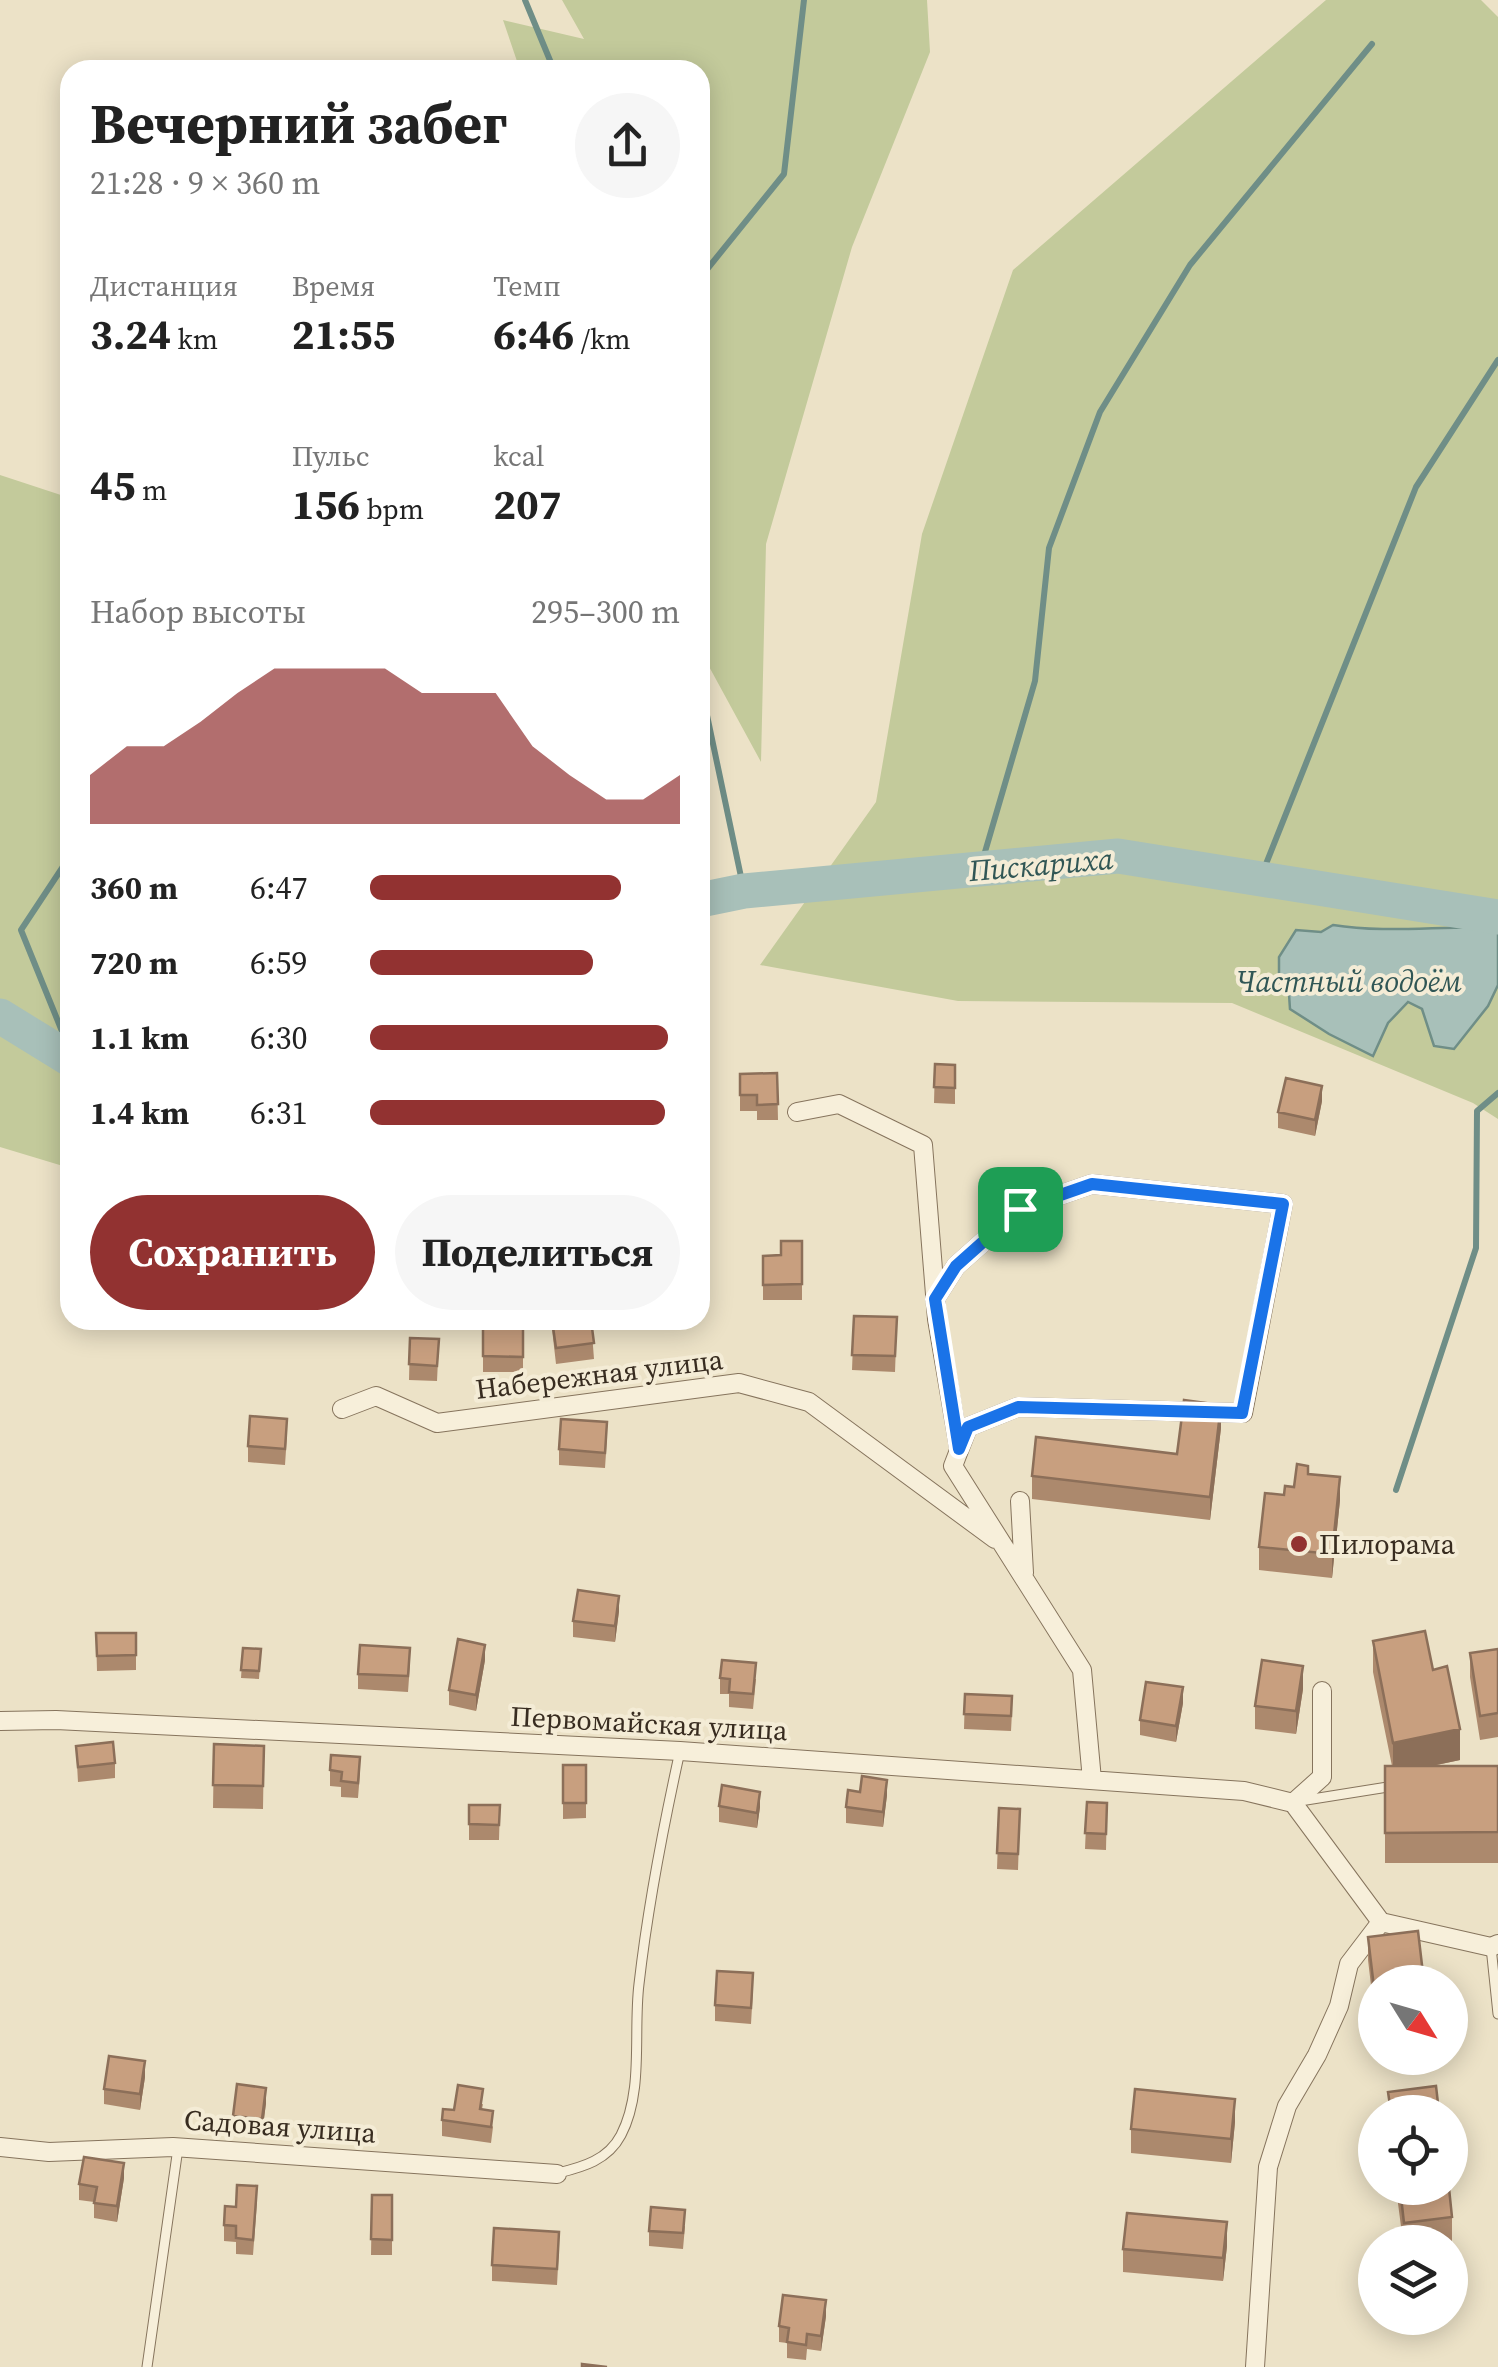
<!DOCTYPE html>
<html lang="ru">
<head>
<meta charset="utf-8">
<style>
  body { margin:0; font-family:"Source Serif 4",serif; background:#f6f6f6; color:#222; height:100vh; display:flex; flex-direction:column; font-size:38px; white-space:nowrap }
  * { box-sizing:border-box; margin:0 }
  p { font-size:32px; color:#767676 }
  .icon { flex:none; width:55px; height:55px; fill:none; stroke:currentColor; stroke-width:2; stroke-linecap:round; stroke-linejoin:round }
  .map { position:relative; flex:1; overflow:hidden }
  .drawer { position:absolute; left:60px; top:60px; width:650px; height:1270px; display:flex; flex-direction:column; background:#fff; border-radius:30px; box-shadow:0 5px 25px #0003 }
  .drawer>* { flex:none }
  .needle { width:65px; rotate:127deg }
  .fabs { position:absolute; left:1358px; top:1965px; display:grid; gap:20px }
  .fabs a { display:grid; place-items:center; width:110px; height:110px; border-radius:50%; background:#fff; box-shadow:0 5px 25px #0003; font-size:50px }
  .pin { position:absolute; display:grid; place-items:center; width:85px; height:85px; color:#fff; margin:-42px; border-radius:20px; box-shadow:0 5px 15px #0006 }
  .round { display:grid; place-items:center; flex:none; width:105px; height:105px; border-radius:52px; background:#f6f6f6 }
  .overview { display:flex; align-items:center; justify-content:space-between; height:170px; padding:0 30px }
  h1 { font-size:55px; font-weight:700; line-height:75px }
  .figures { display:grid; grid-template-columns:repeat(3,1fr); gap:15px; height:170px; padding:10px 30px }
  .figures div { display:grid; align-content:center }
  .figures b { font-size:42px; font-weight:700 }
  .figures small { font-size:28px; font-weight:400 }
  .figures p { font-size:28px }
  .chart { height:280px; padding:20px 30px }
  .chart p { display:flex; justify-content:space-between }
  .chart svg { width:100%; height:180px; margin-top:10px; fill:#923231; opacity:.7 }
  .cta { display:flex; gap:20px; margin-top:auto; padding:20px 30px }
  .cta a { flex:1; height:115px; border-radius:60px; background:#923231; color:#fff; font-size:40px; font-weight:700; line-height:115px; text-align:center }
  .cta a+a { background:#f6f6f6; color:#222 }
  ul { padding:0 30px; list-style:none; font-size:32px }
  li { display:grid; grid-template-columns:160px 120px 1fr; align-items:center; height:75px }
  li i { height:25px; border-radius:12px; background:#923231 }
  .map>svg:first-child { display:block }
  .green { fill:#c3ca9b }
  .water { fill:#a8c0b9; stroke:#6f8e87; stroke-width:2.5 }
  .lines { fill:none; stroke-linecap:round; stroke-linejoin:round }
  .stream { stroke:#6f8e87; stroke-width:6 }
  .river { stroke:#a8c0b9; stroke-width:35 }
  .lane-casing { stroke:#86745d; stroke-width:11 }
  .street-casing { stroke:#86745d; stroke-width:20 }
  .lane { stroke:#f7efda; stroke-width:9 }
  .street { stroke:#f7efda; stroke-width:18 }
  .wall { fill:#ac896d }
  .shaded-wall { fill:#8c6f59 }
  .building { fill:#c89f7f; stroke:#8c6f59; stroke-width:2.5 }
  .route-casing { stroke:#fff; stroke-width:20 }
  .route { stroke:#1a73e8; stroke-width:12 }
  .poi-dot { fill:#923231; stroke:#f4ecd6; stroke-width:4 }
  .labels { text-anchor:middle; stroke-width:8; stroke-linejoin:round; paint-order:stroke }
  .street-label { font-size:28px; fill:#382c20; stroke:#f4ecd6 }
  .poi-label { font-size:28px; fill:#382c20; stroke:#f4ecd6; text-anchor:start }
  .water-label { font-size:30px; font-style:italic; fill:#305655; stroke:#f4ecd6 }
</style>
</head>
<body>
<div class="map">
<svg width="1498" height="2367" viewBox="0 0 1498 2367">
  <rect width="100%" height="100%" fill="#ece2c7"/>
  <!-- green -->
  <path class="green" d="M562 0H927L930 52 852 247 766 544 761 762 700 650V70H520L503 20 584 39Z
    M1326 0H1481L1498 17V1119L1473 1103 1232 1003 958 1001 760 965 876 802 922 534 1013 270Z
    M0 475 70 498V1142L63 1166 0 1147Z"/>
  <!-- water -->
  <path class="water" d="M1333 925C1388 934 1443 925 1498 928V985L1488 1006 1454 1049 1434 1046 1422 1009 1408 1002 1388 1023 1373 1056 1329 1034 1290 1009 1289 994 1279 982V957L1296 930 1321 932Z"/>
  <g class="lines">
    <!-- stream -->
    <path class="stream" d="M525 0 554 70
      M700 278 784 174 804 0
      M700 682 744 891
      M70 856 21 930 70 1051
      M980 869 1035 681 1049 548 1100 412 1190 265 1372 44
      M1260 879 1416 487 1498 360
      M1396 1490 1476 1248 1477 1111 1498 1093"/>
    <!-- river -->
    <path class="river" d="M700 900 744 891 1118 856 1498 917
      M0 1016 70 1059"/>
    <defs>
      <path id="lane" d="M1300 1801 1394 1786
        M1491 1947 1498 2014
        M558 2173C583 2167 608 2160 621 2135 644 2091 633 2032 639 1984 648 1905 663 1828 680 1751
        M147 2367 178 2148"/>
      <path id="street" d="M797 1112 839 1104 923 1145 937 1319 959 1448
        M935 1299 956 1266 1020 1209 1092 1184 1283 1204 1243 1413 1018 1407 968 1427 953 1466 1082 1670 1092 1780
        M342 1409 376 1396 437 1423 739 1383 809 1402 995 1539
        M1020 1501 1024 1573
        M0 1721 56 1720 680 1751 1244 1791 1293 1803
        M1293 1803 1381 1922 1491 1947 1498 1944
        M1293 1803 1322 1777V1691
        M0 2147 49 2152 173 2147 557 2174
        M1255 2367 1268 2167 1287 2106 1317 2055 1339 2006 1349 1964 1381 1922"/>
    </defs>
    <!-- lane casing -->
    <use href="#lane" class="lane-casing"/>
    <!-- street casing -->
    <use href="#street" class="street-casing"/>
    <!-- lane -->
    <use href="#lane" class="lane"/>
    <!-- street -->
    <use href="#street" class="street"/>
  </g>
  <!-- wall -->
  <path class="wall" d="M935 1064 955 1065V1104L934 1103Z
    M777 1073 778 1120H757V1111H740V1074Z
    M1322 1101 1315 1136 1278 1128V1112Z
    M802 1241V1300H763V1256L781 1255Z
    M854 1316 897 1317 895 1372 852 1370Z
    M551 1320H591L594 1359 556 1364Z
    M483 1324H523V1372H483Z
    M410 1338 439 1339 437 1381 409 1380Z
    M1221 1428 1210 1520 1032 1499V1476L1177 1454Z
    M287 1435 285 1465 248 1462V1446Z
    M607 1438 605 1468 559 1465V1449Z
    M1308 1474 1340 1500 1332 1578 1259 1570V1547L1284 1495Z
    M619 1611 615 1642 573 1637V1621Z
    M96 1633H136V1670L97 1671Z
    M1373 1641 1433 1670 1460 1760 1432 1766H1498V1863H1385V1766H1392L1373 1672Z
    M243 1648 261 1649 259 1679 241 1678Z
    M1498 1649V1737L1480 1740 1470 1677V1653Z
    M485 1660 476 1711 449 1705V1690Z
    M410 1664 408 1692 358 1689V1674Z
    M720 1678 756 1679 753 1709 729 1707V1694H720Z
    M1303 1689 1296 1734 1255 1729V1706Z
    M965 1694 1012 1712 1011 1731 964 1729Z
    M1183 1703 1176 1742 1140 1735V1720Z
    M214 1744 264 1746 263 1809 213 1808Z
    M76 1746 115 1763V1778L78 1782Z
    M563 1765H586V1818L563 1819Z
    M330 1770 360 1773 358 1798 341 1797V1787L330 1786Z
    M860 1792 887 1795 883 1827 846 1823V1807Z
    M1087 1802 1107 1803 1106 1850 1085 1849Z
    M469 1805H500L499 1840H469Z
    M719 1806 760 1807 757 1828 719 1822Z
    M999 1808 1020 1809 1018 1870 997 1869Z
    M1368 1937 1375 1982V2019L1368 1960Z
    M753 1989 751 2024 715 2021V2005Z
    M145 2077 140 2110 104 2104V2089Z
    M266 2103 262 2134 233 2131V2116Z
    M483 2104 482 2109 493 2127 491 2143 442 2136V2120L454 2110Z
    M1235 2122 1231 2163 1131 2153V2129Z
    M124 2178 117 2222 94 2218V2202L79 2200V2184Z
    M1396 2188H1449L1452 2217V2248H1450V2242H1403Z
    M372 2195H392V2255H371Z
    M257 2202 253 2255 236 2254V2242L224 2241V2225L236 2207Z
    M685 2226 683 2249 649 2246V2231Z
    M1227 2246 1223 2281 1123 2272V2249Z
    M559 2248 557 2285 492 2281V2265Z
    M826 2316 821 2351 807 2349 806 2360 787 2358V2343L779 2342V2326Z"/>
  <!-- shaded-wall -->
  <path class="shaded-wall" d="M1322 1086V1101L1315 1136V1120Z
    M1221 1405V1428L1210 1520V1497Z
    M1340 1477V1500L1332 1578V1554Z
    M619 1596V1611L615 1642V1626Z
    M485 1645V1660L476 1711V1695Z
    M1303 1666V1689L1296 1734V1711Z
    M1183 1687V1703L1176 1742V1726Z
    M1460 1729V1760L1393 1774V1743Z
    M887 1780V1795L883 1827V1812Z
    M760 1792V1807L757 1828V1813Z
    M145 2061V2077L140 2110V2094Z
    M266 2088V2103L262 2134V2119Z
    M1235 2099V2122L1231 2163V2139Z
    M124 2163V2178L117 2222V2206Z
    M1227 2222V2246L1223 2281V2258Z
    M826 2300V2316L821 2351V2336Z"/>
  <!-- building -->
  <path class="building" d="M935 1064 955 1065V1088L934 1087Z
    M777 1073 778 1104 757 1105V1095H740V1074Z
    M1286 1078 1322 1086 1315 1120 1278 1112Z
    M781 1241H802V1284L763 1285V1256L781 1255Z
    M854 1316 897 1317 895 1356 852 1355Z
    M552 1320H591L594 1343 556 1348Z
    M483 1324H523V1357L483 1356Z
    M410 1338 439 1339 437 1366 409 1364Z
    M1184 1400 1221 1405 1210 1497 1032 1476 1036 1437 1177 1454Z
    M250 1416 287 1419 285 1449 248 1446Z
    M561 1419 607 1422 605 1453 559 1449Z
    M1297 1464 1308 1466V1474L1340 1477 1332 1554 1259 1547 1265 1493 1284 1495 1285 1486 1294 1487Z
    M578 1590 619 1596 615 1626 573 1621Z
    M1425 1631 1433 1670 1447 1666 1460 1729 1393 1743 1373 1641Z
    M96 1633H136V1655L97 1656Z
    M458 1639 485 1645 476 1695 449 1690Z
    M360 1645 410 1648 408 1676 358 1674Z
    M243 1648 261 1649 259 1671 241 1670Z
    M1498 1649V1713L1480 1716 1470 1653Z
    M722 1660 756 1663 753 1694 729 1692 730 1679 720 1678Z
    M1262 1660 1303 1666 1296 1711 1255 1706Z
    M1146 1682 1183 1687 1176 1726 1140 1720Z
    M965 1694 1012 1696 1011 1716 964 1714Z
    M113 1742 115 1763 78 1767 76 1746Z
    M214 1744 264 1746 263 1786 213 1785Z
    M331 1755 360 1757 358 1783 341 1781 342 1772 330 1770Z
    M563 1765H586V1803H563Z
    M1385 1766H1498V1832L1385 1833Z
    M862 1776 887 1780 883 1812 846 1807 848 1790 860 1792Z
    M722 1785 760 1792 757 1813 719 1806Z
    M1087 1802 1107 1803 1106 1834 1085 1833Z
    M469 1805H500L499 1825 469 1824Z
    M999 1808 1020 1809 1018 1854 997 1853Z
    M1418 1931 1424 1982H1375V1996L1368 1937Z
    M717 1971 753 1973 751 2008 715 2005Z
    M109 2056 145 2061 140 2094 104 2089Z
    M237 2084 266 2088 262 2119 233 2116Z
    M458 2085 483 2089 480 2109 493 2111 491 2127 442 2120 443 2109 454 2110Z
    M1436 2086 1439 2112H1391L1388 2092Z
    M1135 2089 1235 2099 1231 2139 1131 2129Z
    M84 2157 124 2163 117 2206 94 2203 97 2187 79 2184Z
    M237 2185 257 2186 253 2240 236 2238V2226L224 2225 225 2206 236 2207Z
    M1400 2188H1449L1452 2217 1404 2223Z
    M372 2195H392V2240L371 2239Z
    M651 2207 685 2210 683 2233 649 2231Z
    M1127 2213 1227 2222 1223 2258 1123 2249Z
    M494 2228 559 2232 557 2269 492 2265Z
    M783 2295 826 2300 821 2336 807 2334 806 2345 787 2342 789 2328 779 2326Z
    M582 2364 607 2367H582Z"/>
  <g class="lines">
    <defs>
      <path id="route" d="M1092 1184 1283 1204 1242 1413 1018 1407 968 1427 959 1449 935 1299 956 1266 1020 1209Z"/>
    </defs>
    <!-- route casing -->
    <use href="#route" class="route-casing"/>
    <!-- route -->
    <use href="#route" class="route"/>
  </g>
  <!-- markers -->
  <circle class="poi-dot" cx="1299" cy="1544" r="10"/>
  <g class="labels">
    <!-- street labels -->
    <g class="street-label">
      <text transform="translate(599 1374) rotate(-7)" y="10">Набережная улица</text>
      <text transform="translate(649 1723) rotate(3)" y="10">Первомайская улица</text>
      <text transform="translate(280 2126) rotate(4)" y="10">Садовая улица</text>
    </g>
    <!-- poi labels -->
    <g class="poi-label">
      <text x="1319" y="1554">Пилорама</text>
    </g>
    <!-- water labels -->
    <g class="water-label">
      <text transform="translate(1041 865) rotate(-5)" y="10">Пискариха</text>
      <text x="1349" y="992">Частный водоём</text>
    </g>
  </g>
</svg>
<div class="fabs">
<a><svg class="needle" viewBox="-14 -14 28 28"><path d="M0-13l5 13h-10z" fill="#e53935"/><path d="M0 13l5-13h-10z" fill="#767676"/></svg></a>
<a><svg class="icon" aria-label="locate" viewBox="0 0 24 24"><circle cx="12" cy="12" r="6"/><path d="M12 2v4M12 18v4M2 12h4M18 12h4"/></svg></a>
<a><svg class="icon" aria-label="layers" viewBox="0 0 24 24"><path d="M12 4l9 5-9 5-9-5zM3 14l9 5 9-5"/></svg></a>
</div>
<div class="pin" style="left:1020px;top:1209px;background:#1e9e55"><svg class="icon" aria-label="arrive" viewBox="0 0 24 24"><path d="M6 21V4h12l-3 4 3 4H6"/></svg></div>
<section class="drawer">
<div class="overview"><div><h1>Вечерний забег</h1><p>21:28 · 9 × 360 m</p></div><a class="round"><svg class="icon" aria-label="share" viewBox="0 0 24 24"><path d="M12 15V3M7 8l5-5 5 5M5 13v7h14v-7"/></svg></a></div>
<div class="figures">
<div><p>Дистанция</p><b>3.24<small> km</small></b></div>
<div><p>Время</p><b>21:55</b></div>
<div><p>Темп</p><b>6:46<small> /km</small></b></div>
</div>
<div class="figures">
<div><b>45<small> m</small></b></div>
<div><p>Пульс</p><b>156<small> bpm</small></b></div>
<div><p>kcal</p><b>207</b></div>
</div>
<div class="chart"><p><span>Набор высоты</span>295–300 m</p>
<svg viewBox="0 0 160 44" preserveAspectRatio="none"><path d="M0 44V32L10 25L20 25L30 19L40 12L50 6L60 6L70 6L80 6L90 12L100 12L110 12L120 25L130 32L140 38L150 38L160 32V44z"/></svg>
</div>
<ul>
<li><b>360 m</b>6:47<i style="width:81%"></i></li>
<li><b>720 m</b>6:59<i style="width:72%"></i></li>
<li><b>1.1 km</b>6:30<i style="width:96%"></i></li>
<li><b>1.4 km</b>6:31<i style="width:95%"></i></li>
</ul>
<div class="cta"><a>Сохранить</a><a>Поделиться</a></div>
</section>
</div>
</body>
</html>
